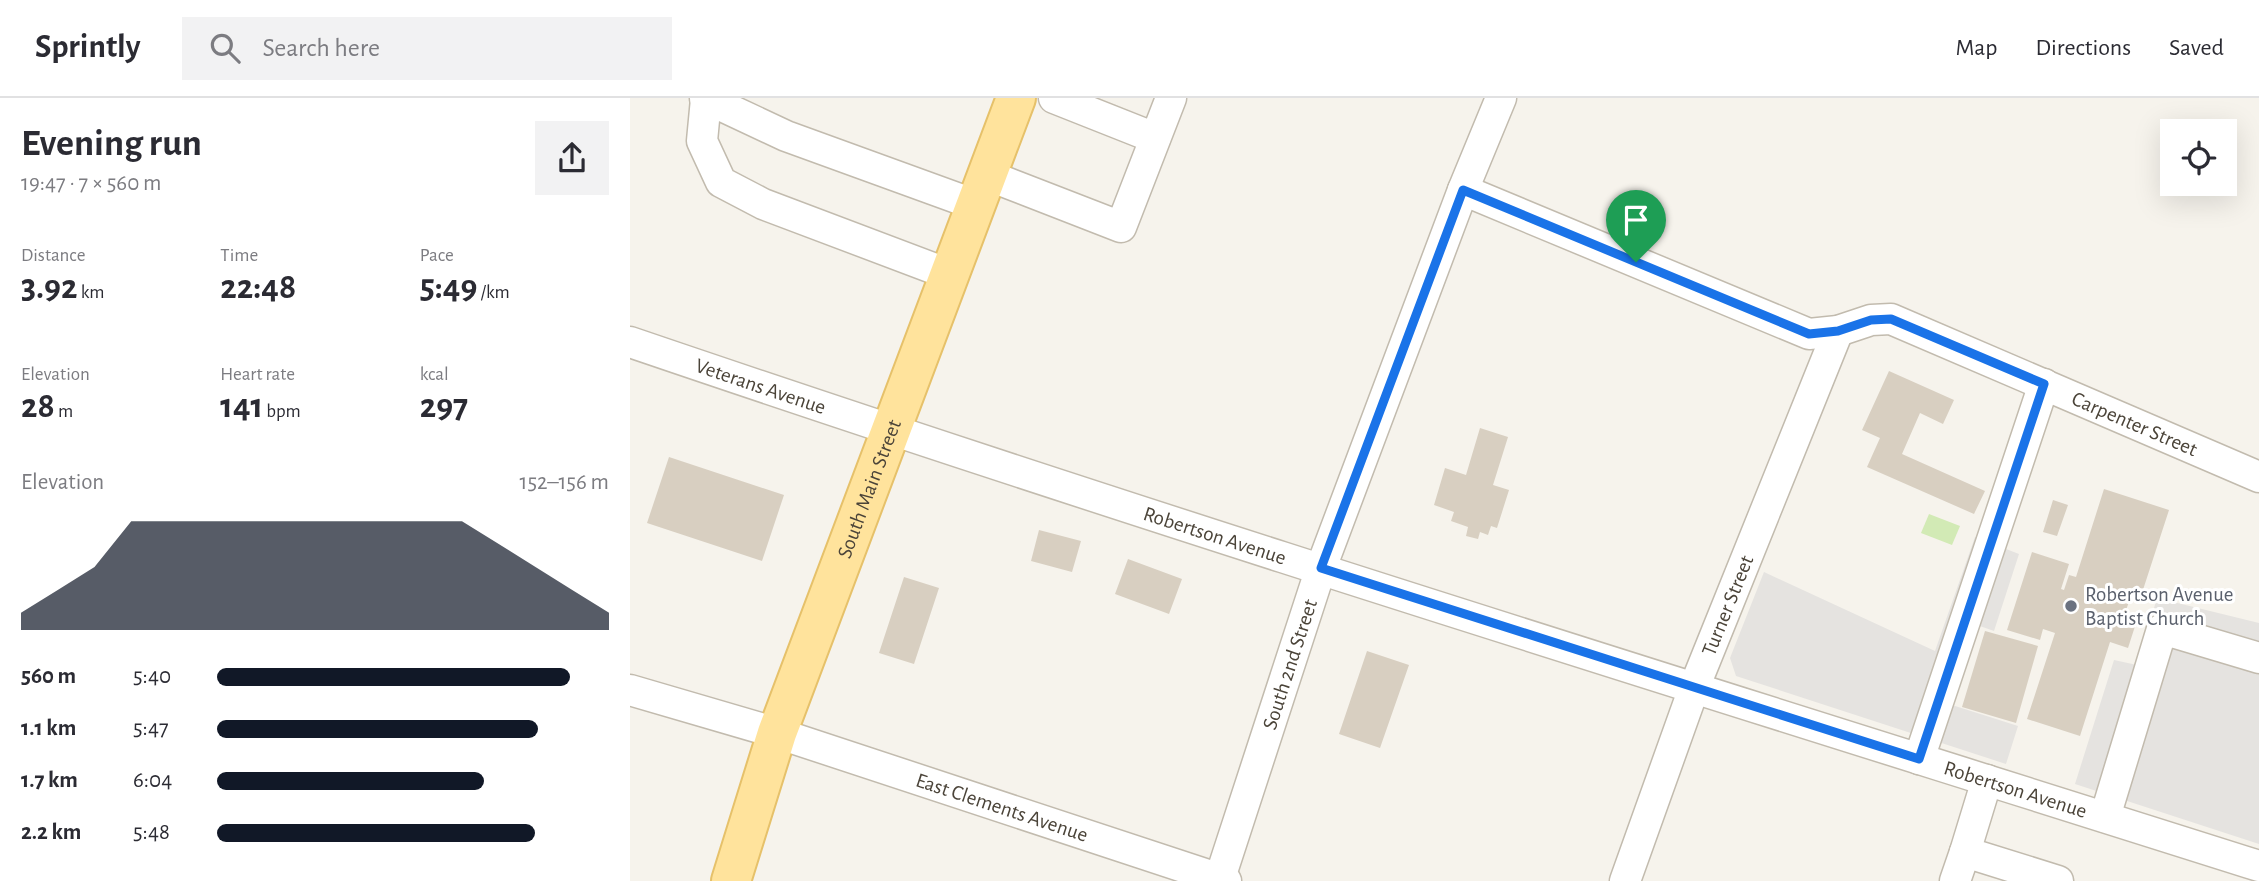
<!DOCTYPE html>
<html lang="en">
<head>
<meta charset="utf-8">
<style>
  body { margin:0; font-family:"Alegreya Sans",sans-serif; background:#f2f2f3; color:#2b2b33; height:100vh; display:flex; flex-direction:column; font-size:26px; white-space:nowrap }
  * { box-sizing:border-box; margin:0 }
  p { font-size:23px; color:#7c7c81 }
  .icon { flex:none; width:38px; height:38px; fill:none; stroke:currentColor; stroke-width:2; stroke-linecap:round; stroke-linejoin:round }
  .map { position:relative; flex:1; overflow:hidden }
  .side { display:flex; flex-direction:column; background:#fff; width:630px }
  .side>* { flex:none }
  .tools { position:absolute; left:1530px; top:21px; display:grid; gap:14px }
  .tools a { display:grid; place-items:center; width:77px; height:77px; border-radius:0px; background:#fff; box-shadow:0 7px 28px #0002; font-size:35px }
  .pin { position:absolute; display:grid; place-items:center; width:60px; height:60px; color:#fff; margin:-72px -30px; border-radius:50% 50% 50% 0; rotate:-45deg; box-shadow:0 0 7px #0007 }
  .pin .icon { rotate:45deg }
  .round { display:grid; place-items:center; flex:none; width:74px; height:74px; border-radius:0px; background:#f2f2f3 }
  .overview { display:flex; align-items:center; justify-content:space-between; height:119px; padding:0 21px }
  h1 { font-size:38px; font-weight:600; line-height:52px }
  .stats { display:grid; grid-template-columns:repeat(3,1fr); gap:10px; height:119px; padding:7px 21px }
  .stats div { display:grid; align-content:center }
  .stats b { font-size:35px; font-weight:600 }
  .stats small { font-size:19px; font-weight:400 }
  .stats p { font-size:19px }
  .chart { height:196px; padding:14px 21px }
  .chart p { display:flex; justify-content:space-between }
  .chart svg { width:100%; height:126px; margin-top:7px; fill:#111827; opacity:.7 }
  ul { padding:0 21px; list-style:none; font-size:23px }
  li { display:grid; grid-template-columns:112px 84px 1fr; align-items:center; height:52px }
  li i { height:18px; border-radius:9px; background:#111827 }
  header { display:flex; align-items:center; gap:42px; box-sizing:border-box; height:98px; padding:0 35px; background:#fff; border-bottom:2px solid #e1e1e2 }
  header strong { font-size:33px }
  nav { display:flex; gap:38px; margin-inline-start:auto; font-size:24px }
  .search { width:490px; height:63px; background:#f2f2f3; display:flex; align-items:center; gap:18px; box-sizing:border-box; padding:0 24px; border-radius:0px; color:#7c7c81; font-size:26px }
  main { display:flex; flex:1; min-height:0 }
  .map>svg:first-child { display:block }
  .green { fill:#d2eab5 }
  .parking { fill:#e5e3e0 }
  .building { fill:#d8cfc1 }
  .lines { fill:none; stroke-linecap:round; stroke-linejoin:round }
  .minor-casing { stroke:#c2bbae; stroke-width:33 }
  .major-casing { stroke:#e6c16a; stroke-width:42 }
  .minor { stroke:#fff; stroke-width:30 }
  .major { stroke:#ffe39c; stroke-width:38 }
  .route-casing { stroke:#fff; stroke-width:14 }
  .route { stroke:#1a73e8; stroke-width:9 }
  .worship-dot { fill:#6b7280; stroke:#fff; stroke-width:2.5 }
  .labels { text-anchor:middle; stroke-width:6; stroke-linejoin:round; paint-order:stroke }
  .street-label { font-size:21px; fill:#4b4439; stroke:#fff }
  .worship-label { font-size:21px; fill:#5b616d; stroke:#fff; text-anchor:start }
</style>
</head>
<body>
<header>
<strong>Sprintly</strong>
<div class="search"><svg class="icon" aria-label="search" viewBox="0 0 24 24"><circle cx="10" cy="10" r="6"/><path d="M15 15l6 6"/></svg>Search here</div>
<nav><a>Map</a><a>Directions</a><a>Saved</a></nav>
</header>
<main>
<section class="side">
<div class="overview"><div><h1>Evening run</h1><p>19:47 · 7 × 560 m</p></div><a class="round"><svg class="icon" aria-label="share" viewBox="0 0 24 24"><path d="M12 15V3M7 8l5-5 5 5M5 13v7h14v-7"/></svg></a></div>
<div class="stats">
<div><p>Distance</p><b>3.92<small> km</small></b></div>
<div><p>Time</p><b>22:48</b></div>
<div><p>Pace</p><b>5:49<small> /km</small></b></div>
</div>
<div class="stats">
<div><p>Elevation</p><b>28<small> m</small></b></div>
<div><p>Heart rate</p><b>141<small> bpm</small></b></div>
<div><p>kcal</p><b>297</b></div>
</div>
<div class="chart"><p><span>Elevation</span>152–156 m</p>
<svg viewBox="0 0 160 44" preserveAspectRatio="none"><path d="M0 44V38L10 30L20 22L30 6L40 6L50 6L60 6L70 6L80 6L90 6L100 6L110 6L120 6L130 14L140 22L150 30L160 38V44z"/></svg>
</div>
<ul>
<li><b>560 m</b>5:40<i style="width:90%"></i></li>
<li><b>1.1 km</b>5:47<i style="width:82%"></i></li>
<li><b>1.7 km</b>6:04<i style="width:68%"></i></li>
<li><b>2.2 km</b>5:48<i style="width:81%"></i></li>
</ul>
</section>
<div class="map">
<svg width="1629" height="783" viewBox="0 0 1629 783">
  <rect width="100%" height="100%" fill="#f6f3ec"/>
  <!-- green -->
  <path class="green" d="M1299 416 1330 428 1322 447 1291 435Z"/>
  <!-- parking -->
  <path class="parking" d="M1345 439 1389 456 1364 533 1347 527 1322 607 1388 628 1376 666 1106 578 1100 560 1134 474 1305 553Z
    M1527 500 1629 525V746L1445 686 1484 562 1507 567Z"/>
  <!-- building -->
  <path class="building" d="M1259 273 1324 302 1313 326 1290 315 1272 356 1355 393 1344 416 1237 369 1250 340 1232 332Z
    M850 330 878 339 863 387 879 392 867 430 861 428 858 437 850 434 848 441 836 438 838 429 821 423 824 414 804 407 815 370 836 377Z
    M39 359 154 397 132 463 17 425Z
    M1474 391 1539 412 1510 501 1501 498 1495 515 1508 519 1498 550 1480 544 1450 638 1397 621 1425 535 1413 531 1410 542 1377 532 1402 454 1439 466 1431 491 1434 492 1439 477 1446 479Z
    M1423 402 1438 407 1427 438 1413 434Z
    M409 432 451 443 442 474 401 463Z
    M498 461 552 481 539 516 485 496Z
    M274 479 309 490 284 566 249 555Z
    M1355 533 1408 548 1386 625 1332 609Z
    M737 553 779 567 750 650 709 636Z"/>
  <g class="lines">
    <defs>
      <g id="minor">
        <path d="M75 0 156 38 346 107"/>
        <path d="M424 0 525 40"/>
        <path d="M76 1 72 43 91 84 133 106 321 177"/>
        <path d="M357 77 491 129 541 0"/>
        <path id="s1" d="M833 92 1179 236 1208 233 1241 222 1261 221 1629 379"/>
        <path id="s2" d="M0 244C540 428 1085 596 1629 768"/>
        <path id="s3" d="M0 592 147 635 596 783"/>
        <path d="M1289 661 1414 286"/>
        <path d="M1357 682 1335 754 1428 783"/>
        <path d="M1475 719 1532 531 1629 560"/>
        <path id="s4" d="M589 783 691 470 833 92 871 0"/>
        <path id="s5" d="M995 783 1064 590 1208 233"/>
        <path d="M1325 783 1335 754"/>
      </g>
      <g id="major">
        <path id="s6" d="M101 783 147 635 386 0"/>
      </g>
    </defs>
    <!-- minor casing -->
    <use href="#minor" class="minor-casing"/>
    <!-- major casing -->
    <use href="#major" class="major-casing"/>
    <!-- minor -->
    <use href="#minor" class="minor"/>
    <!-- major -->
    <use href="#major" class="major"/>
  </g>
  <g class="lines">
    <defs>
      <path id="route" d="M833 92 1179 236 1208 233 1241 222 1261 221 1414 286 1289 661 691 470Z"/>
    </defs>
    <!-- route casing -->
    <use href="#route" class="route-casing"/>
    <!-- route -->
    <use href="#route" class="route"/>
  </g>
  <!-- markers -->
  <circle class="worship-dot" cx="1441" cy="508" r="7"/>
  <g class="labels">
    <!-- street labels -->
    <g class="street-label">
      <text dy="7" stroke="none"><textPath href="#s2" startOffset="138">Veterans Avenue</textPath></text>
      <text dy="7" stroke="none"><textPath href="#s1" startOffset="724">Carpenter Street</textPath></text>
      <text dy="7" stroke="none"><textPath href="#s6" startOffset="416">South Main Street</textPath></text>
      <text dy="7" stroke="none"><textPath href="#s2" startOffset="616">Robertson Avenue</textPath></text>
      <text dy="7" stroke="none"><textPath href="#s5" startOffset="294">Turner Street</textPath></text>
      <text dy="7" stroke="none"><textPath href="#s4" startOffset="228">South 2nd Street</textPath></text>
      <text dy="7" stroke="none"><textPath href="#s2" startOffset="1456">Robertson Avenue</textPath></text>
      <text dy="7" stroke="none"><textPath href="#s3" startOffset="390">East Clements Avenue</textPath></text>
    </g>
    <!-- worship labels -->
    <g class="worship-label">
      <text x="1455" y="503">Robertson Avenue<tspan x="1455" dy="24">Baptist Church</tspan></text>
    </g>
  </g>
</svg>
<div class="tools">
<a><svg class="icon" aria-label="locate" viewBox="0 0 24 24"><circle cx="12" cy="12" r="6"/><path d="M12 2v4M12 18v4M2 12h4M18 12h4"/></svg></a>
</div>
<div class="pin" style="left:1006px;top:164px;background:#1e9e55"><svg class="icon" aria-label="arrive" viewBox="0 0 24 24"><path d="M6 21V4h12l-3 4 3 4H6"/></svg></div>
</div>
</main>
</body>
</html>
